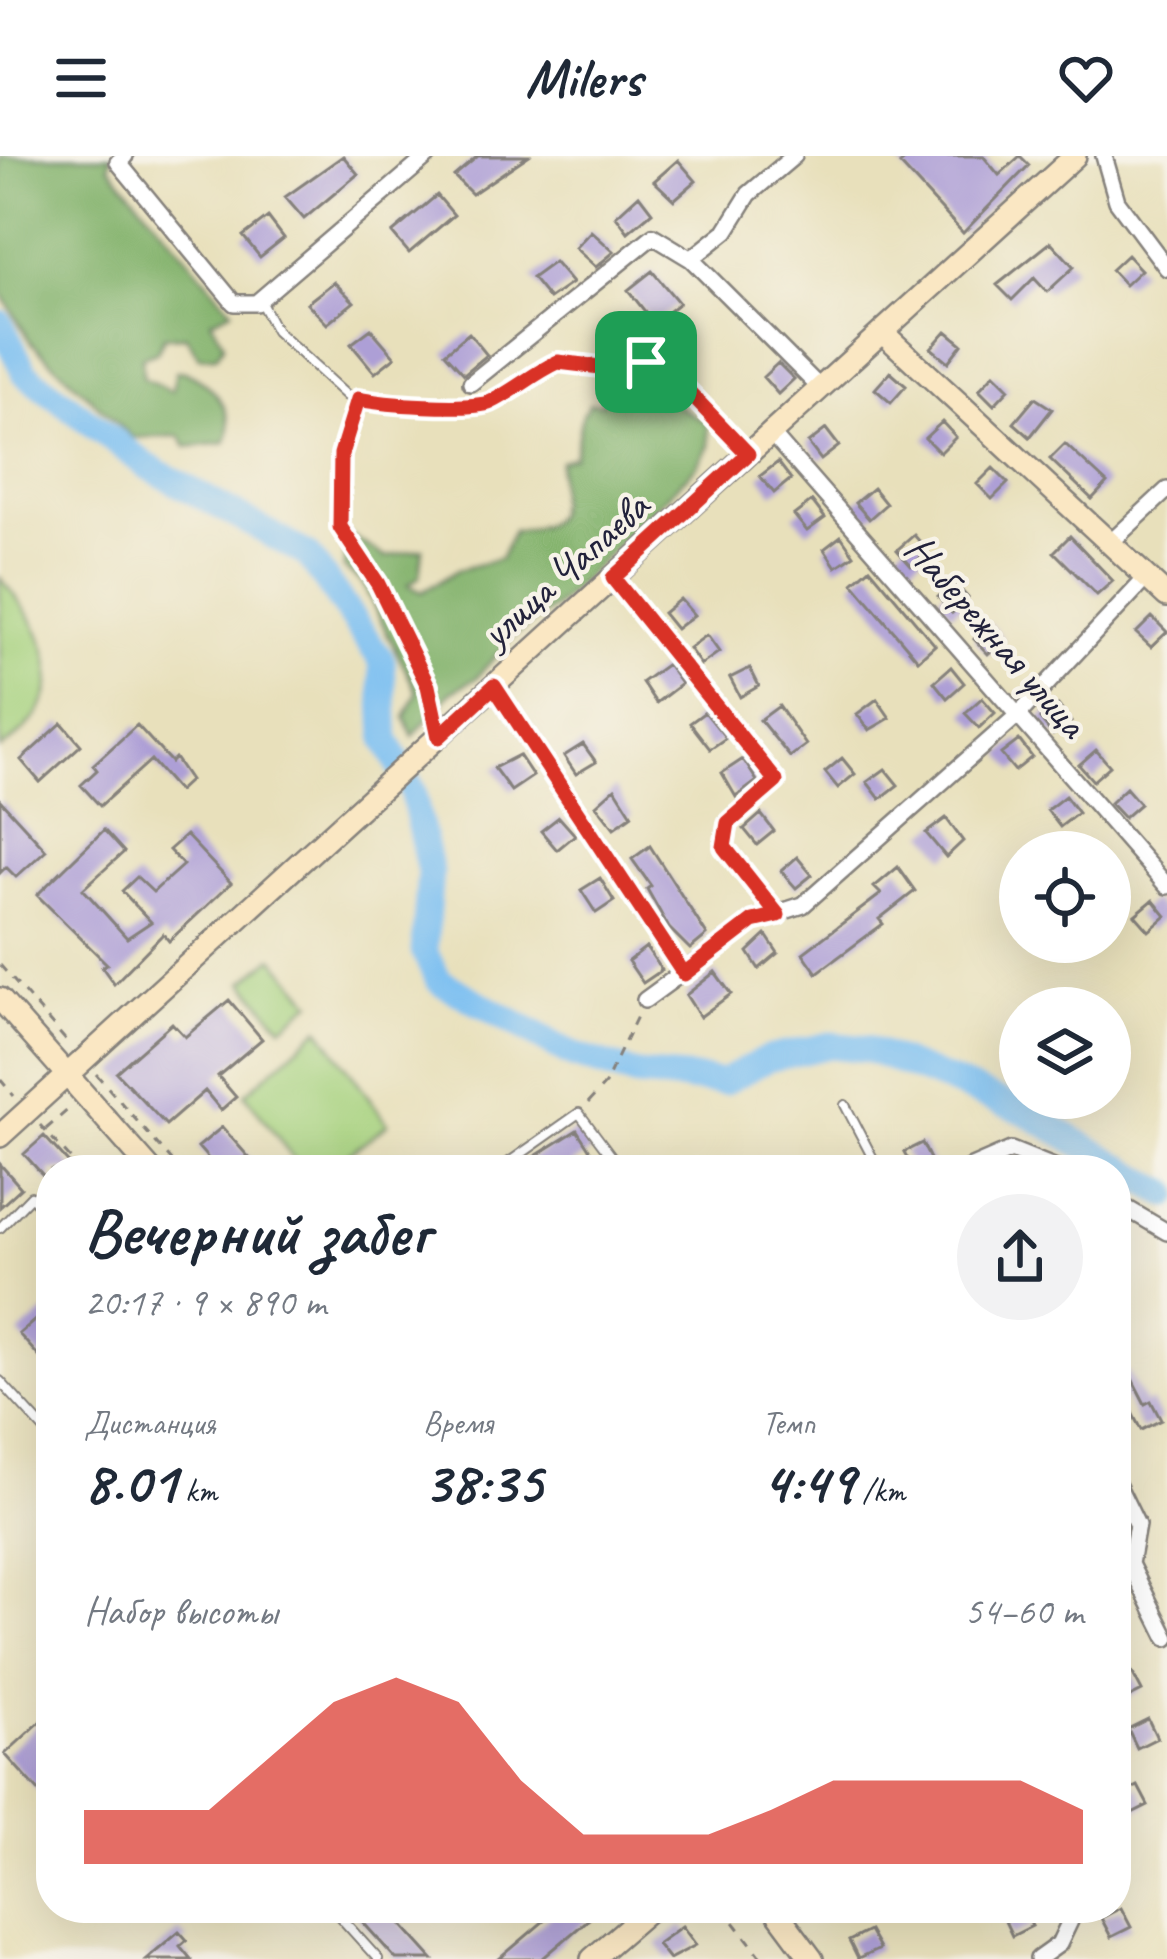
<!DOCTYPE html>
<html lang="ru">
<head>
<meta charset="utf-8">
<style>
  body { margin:0; font-family:Caveat,sans-serif; background:#f2f2f3; color:#1f2937; height:100vh; display:flex; flex-direction:column; font-size:45px; white-space:nowrap }
  * { box-sizing:border-box; margin:0 }
  p { font-size:39px; color:#747a83 }
  .icon { flex:none; width:66px; height:66px; fill:none; stroke:currentColor; stroke-width:2; stroke-linecap:round; stroke-linejoin:round }
  .map { position:relative; flex:1; overflow:hidden }
  .drawer { position:absolute; left:36px; top:999px; width:1095px; height:768px; display:flex; flex-direction:column; background:#fff; border-radius:48px; box-shadow:0 12px 48px #0002 }
  .drawer>* { flex:none }
  .buttons { position:absolute; left:999px; top:675px; display:grid; gap:24px }
  .buttons a { display:grid; place-items:center; width:132px; height:132px; border-radius:50%; background:#fff; box-shadow:0 12px 48px #0002; font-size:60px }
  .pin { position:absolute; display:grid; place-items:center; width:102px; height:102px; color:#fff; margin:-51px; border-radius:24px; box-shadow:0 6px 18px #0006 }
  .round { display:grid; place-items:center; flex:none; width:126px; height:126px; border-radius:63px; background:#f2f2f3 }
  .overview { display:flex; align-items:center; justify-content:space-between; height:204px; padding:0 48px }
  h1 { font-size:66px; font-weight:700; line-height:90px }
  .stats { display:grid; grid-template-columns:repeat(3,1fr); gap:18px; height:204px; padding:12px 48px }
  .stats div { display:grid; align-content:center }
  .stats b { font-size:60px; font-weight:700 }
  .stats small { font-size:33px; font-weight:400 }
  .stats p { font-size:33px }
  .chart { height:336px; padding:24px 48px }
  .chart p { display:flex; justify-content:space-between }
  .chart svg { width:100%; height:216px; margin-top:12px; fill:#d93025; opacity:.7 }
  header { display:flex; justify-content:space-between; align-items:center; height:156px; padding:0 48px; background:#fff; font-size:54px; font-weight:700 }
  .map>svg:first-child { display:block }
  .green { fill:#a7d27f; stroke:#647a5d; stroke-width:3 }
  .forest { fill:#85b46e; stroke:#546b54; stroke-width:3 }
  .lines { fill:none; stroke-linecap:round; stroke-linejoin:round }
  .river { stroke:#7bbff1; stroke-width:27 }
  .building { fill:#ad9fd6 }
  .lane-casing { stroke:#85817b; stroke-width:12 }
  .street-casing { stroke:#85817b; stroke-width:20 }
  .secondary-casing { stroke:#85817b; stroke-width:26 }
  .path { stroke:#85817b; stroke-width:3; stroke-dasharray:9 9; stroke-linecap:butt }
  .lane { stroke:#fff; stroke-width:8 }
  .street { stroke:#fff; stroke-width:15 }
  .secondary { stroke:#fae7c3; stroke-width:21 }
  .route-casing { stroke:#fff; stroke-width:24 }
  .route { stroke:#d93025; stroke-width:15 }
  .labels { text-anchor:middle; stroke-width:9; stroke-linejoin:round; paint-order:stroke }
  .street-label { font-size:42px; fill:#22223b; stroke:#f7f3e8 }
</style>
</head>
<body>
<header><svg class="icon" aria-label="menu" viewBox="0 0 24 24"><path d="M4 6h16M4 12h16M4 18h16"/></svg>Milers<svg class="icon" aria-label="heart" viewBox="0 0 24 24"><path d="M12 20l-8-8c-3-5 5-10 8-4 3-6 11-1 8 4z"/></svg></header>
<div class="map">
<svg width="1167" height="1803" viewBox="0 0 1167 1803">
  <rect width="100%" height="100%" fill="#f7f3e8"/>
  <filter id="ink" filterUnits="userSpaceOnUse"><feTurbulence type="fractalNoise" baseFrequency=".00833" numOctaves="2"/><feDisplacementMap in="SourceGraphic" scale="24" xChannelSelector="R" yChannelSelector="G"/><feConvolveMatrix kernelMatrix="1 2 1 2 8 2 1 2 1" color-interpolation-filters="sRGB"/></filter>
  <filter id="wash" filterUnits="userSpaceOnUse"><feTurbulence type="fractalNoise" baseFrequency=".004" numOctaves="4" result="noise"/><feDisplacementMap in="SourceGraphic" scale="48" xChannelSelector="R" yChannelSelector="G"/><feGaussianBlur stdDeviation="2.7" result="paint"/><feColorMatrix in="noise" values="0 0 0 0 0 0 0 0 0 0 0 0 0 0 0 0 0 1.4 0 .05"/><feComposite in="paint" operator="in"/></filter>
  <g filter="url(#wash)">
    <rect width="100%" height="100%" fill="#e8e0bb"/>
    <!-- green -->
    <path class="green" d="M0 422C52 479 79 543 0 593Z
      M273 801 312 846 282 871 244 826Z
      M319 872 388 968 327 1014H302L245 938Z"/>
    <!-- forest -->
    <path class="forest" d="M0 0H112L109 10 232 154 211 164 224 188 216 200 199 201 186 180 164 181 157 196 142 201 143 222 172 235 176 215C205 215 241 258 225 287L186 291 180 280 133 282 30 185 0 135Z
      M613 220C650 225 675 252 708 267L709 289 698 309 554 452 514 480 475 523 451 536 413 580 405 562 417 536 362 427 344 412 345 376 385 401 423 393 420 420 408 429 422 436 458 414 500 403 513 375C573 371 553 346 560 305L574 300 582 259 590 247 602 248Z"/>
    <g class="lines">
      <!-- river -->
      <path class="river" d="M0 167 25 217 147 310 308 399 382 505 386 583 412 634 430 716 424 795 439 825 572 899 637 919 723 926 767 903 830 889 867 893 1026 956 1167 1038"/>
    </g>
    <g id="blocks">
      <!-- building -->
      <path class="building" d="M343 0 358 18 304 63 285 41Z
        M478 0H528L472 38 454 20Z
        M909 0H983L999 19 1020 0 1029 9 963 77 900 8Z
        M678 4 696 25 674 44 654 25Z
        M437 39 454 59 409 97 392 77Z
        M639 39 652 56 628 76 616 60Z
        M268 61 284 82 260 101 243 80Z
        M591 75 614 96 596 111 575 92Z
        M1051 86 1074 111 1047 136 1034 122 1012 144 997 129Z
        M1127 99 1141 114 1125 129 1111 114Z
        M554 106 572 127 549 143 532 122Z
        M652 115 679 147 654 167 628 134Z
        M334 126 354 146 327 168 307 147Z
        M371 173 395 201 375 217 351 188Z
        M946 175 962 188 948 206 931 192Z
        M469 177 487 199 464 218 445 197Z
        M778 207 794 223 778 238 763 221Z
        M890 216 906 230 891 247 875 233Z
        M994 218 1009 233 994 249 979 234Z
        M1035 242 1052 253 1030 281 1014 267Z
        M942 266 956 281 940 297 925 282Z
        M826 273 839 290 821 304 808 287Z
        M1065 288 1107 327 1092 343 1050 303Z
        M778 306 791 323 774 337 760 320Z
        M993 312 1008 327 992 343 977 328Z
        M873 332 886 348 869 363 855 347Z
        M812 345 825 362 807 375 794 359Z
        M914 379 928 395 911 410 897 394Z
        M841 380 854 399 836 411 824 393Z
        M1070 380 1113 425 1097 439 1054 396Z
        M870 412 935 489 918 504 853 427Z
        M954 426 968 442 952 457 938 441Z
        M680 443 694 459 676 473 663 457Z
        M1152 461 1167 476 1151 491 1136 477Z
        M990 467 1004 483 988 498 974 483Z
        M707 479 719 496 701 509 689 492Z
        M667 508 681 528 656 547 642 526Z
        M951 511 964 527 947 542 934 526Z
        M750 512 759 530 740 541 730 522Z
        M982 542 995 557 979 572 965 557Z
        M877 543 890 562 869 574 857 558Z
        M1058 549 1071 566 1053 579 1040 563Z
        M779 550 806 589 790 601 760 564Z
        M705 556 726 582 710 593 690 567Z
        M62 567 81 589 40 626 21 604Z
        M137 569 171 606 175 602 190 624 178 635 151 604 100 650 81 629 97 614 93 609Z
        M1019 584 1032 601 1015 615 1001 598Z
        M583 588 596 606 576 618 564 600Z
        M1096 594 1110 610 1093 625 1079 609Z
        M519 599 533 620 511 635 494 612Z
        M842 602 855 618 838 632 825 616Z
        M743 603 757 625 736 641 722 617Z
        M885 613 898 629 880 643 867 626Z
        M615 632 632 659 614 672 596 649Z
        M1126 632 1140 648 1124 662 1110 647Z
        M1065 640 1078 657 1060 671 1047 654Z
        M0 644 46 694 16 721 6 711 0 717Z
        M761 658 774 675 757 689 744 673Z
        M559 661 575 679 557 694 541 675Z
        M946 662 963 685 946 701 926 677Z
        M104 674 124 696 83 733 127 782 151 766 122 735 137 721 153 736 183 709 169 694 186 679 231 727 169 785 163 778 114 828 102 811 107 808 37 739Z
        M650 690 707 779 690 793 669 772 647 733 651 730 632 703Z
        M797 701 812 719 796 732 781 715Z
        M898 711 915 735 879 763 883 768 817 817 803 797 881 738 874 731Z
        M600 722 614 745 596 757 581 734Z
        M1153 744 1166 760 1149 775 1135 759Z
        M766 779 778 797 759 813 748 796Z
        M646 791 662 814 643 827 628 805Z
        M715 816 731 838 700 861 686 839Z
        M229 844 262 883 218 920 236 941 221 954 205 935 166 969 116 916 172 867 185 881Z
        M222 971 260 1014H218L198 991Z
        M577 974 591 996 563 1014H513Z
        M44 980 75 1014H51V1028L24 998Z
        M922 987 934 1011 914 1014 904 996Z
        M0 1008 21 1032 0 1051Z
        M51 1150V1214L19 1178Z
        M1128 1215 1145 1248 1151 1245 1161 1264 1141 1274 1124 1241 1116 1245V1221Z
        M1132 1516 1142 1535 1122 1545 1116 1524Z
        M51 1556V1649L5 1598Z
        M1148 1563 1157 1582 1137 1592 1128 1573Z
        M1138 1630 1148 1649 1128 1659 1118 1640Z
        M350 1752H387L433 1803H396Z
        M559 1752H602L542 1803H499Z
        M1023 1752 1032 1770 1012 1780 1003 1761Z
        M1121 1752 1131 1771 1111 1781 1101 1762Z
        M682 1770 696 1789 669 1803 657 1788Z
        M179 1775 187 1784 180 1790 191 1803H146Z
        M869 1775 879 1793 858 1803 849 1785Z"/>
    </g>
  </g>
  <g filter="url(#ink)">
    <use href="#blocks" fill-opacity="0" stroke="#85817b" stroke-width="3"/>
    <g class="lines">
      <defs>
        <path id="lane" d="M260 145 276 175 347 240 370 246 401 244 430 251 488 248 558 206 609 212 646 206 683 229 746 296
          M845 949 879 1014
          M498 1014 579 957 618 1009 615 1014
          M0 1072 31 1040 51 1063
          M0 1225 51 1281
          M332 1752 378 1803"/>
        <path id="street" d="M125 0 118 6 234 147H256L428 0
          M1104 0 1117 45 1167 112
          M691 103 820 232
          M471 227 653 80 691 103 726 75 749 38 794 0
          M771 277 1167 730
          M1110 387 1167 334
          M613 422 776 625 728 667 724 691 778 759
          M493 530 684 817
          M645 844 753 765 803 749 1019 558 1147 421
          M965 1014 1011 994 1061 1014
          M1116 1046 1167 1076
          M1116 1326 1137 1369 1130 1408
          M1130 1408 1167 1482
          M1116 1409 1118 1413
          M1038 1803 1059 1788 1070 1765 1060 1752"/>
        <path id="secondary" d="M882 176 1167 440
          M0 843 151 1014
          M0 980 1075 0
          M774 1752 812 1803
          M592 1803 651 1752"/>
      </defs>
      <!-- lane casing -->
      <use href="#lane" class="lane-casing"/>
      <!-- street casing -->
      <use href="#street" class="street-casing"/>
      <!-- secondary casing -->
      <use href="#secondary" class="secondary-casing"/>
      <!-- path -->
      <path class="path" d="M354 255 341 298V371L378 428 428 530 433 562
        M0 809 70 889
        M96 918 180 1014
        M0 923 14 940
        M588 947 605 928 639 856
        M40 969 81 1014
        M46 973 70 952
        M723 1752 763 1803"/>
      <!-- lane -->
      <use href="#lane" class="lane"/>
      <!-- street -->
      <use href="#street" class="street"/>
      <!-- secondary -->
      <use href="#secondary" class="secondary"/>
    </g>
  </g>
  <g class="lines" filter="url(#ink)">
    <defs>
      <path id="route" d="M558 206 609 212 646 206 683 230 748 298 613 422 776 625 728 667 724 691 778 759 753 765 684 818 494 530 439 581 428 530 378 428 340 371 341 298 358 243C381 248 470 255 491 246 514 235 534 217 558 206Z"/>
    </defs>
    <!-- route casing -->
    <use href="#route" class="route-casing"/>
    <!-- route -->
    <use href="#route" class="route"/>
  </g>
  <g class="labels">
    <!-- street labels -->
    <g class="street-label">
      <text transform="translate(564 413) rotate(-42)" y="15">улица Чапаева</text>
      <text transform="translate(997 479) rotate(49)" y="15">Набережная улица</text>
    </g>
  </g>
</svg>
<div class="buttons">
<a><svg class="icon" aria-label="locate" viewBox="0 0 24 24"><circle cx="12" cy="12" r="6"/><path d="M12 2v4M12 18v4M2 12h4M18 12h4"/></svg></a>
<a><svg class="icon" aria-label="layers" viewBox="0 0 24 24"><path d="M12 4l9 5-9 5-9-5zM3 14l9 5 9-5"/></svg></a>
</div>
<div class="pin" style="left:646px;top:206px;background:#1e9e55"><svg class="icon" aria-label="arrive" viewBox="0 0 24 24"><path d="M6 21V4h12l-3 4 3 4H6"/></svg></div>
<section class="drawer">
<div class="overview"><div><h1>Вечерний забег</h1><p>20:17 · 9 × 890 m</p></div><a class="round"><svg class="icon" aria-label="share" viewBox="0 0 24 24"><path d="M12 15V3M7 8l5-5 5 5M5 13v7h14v-7"/></svg></a></div>
<div class="stats">
<div><p>Дистанция</p><b>8.01<small> km</small></b></div>
<div><p>Время</p><b>38:35</b></div>
<div><p>Темп</p><b>4:49<small> /km</small></b></div>
</div>
<div class="chart"><p><span>Набор высоты</span>54–60 m</p>
<svg viewBox="0 0 160 44" preserveAspectRatio="none"><path d="M0 44V33L10 33L20 33L30 22L40 11L50 6L60 11L70 27L80 38L90 38L100 38L110 33L120 27L130 27L140 27L150 27L160 33V44z"/></svg>
</div>
</section>
</div>
</body>
</html>
